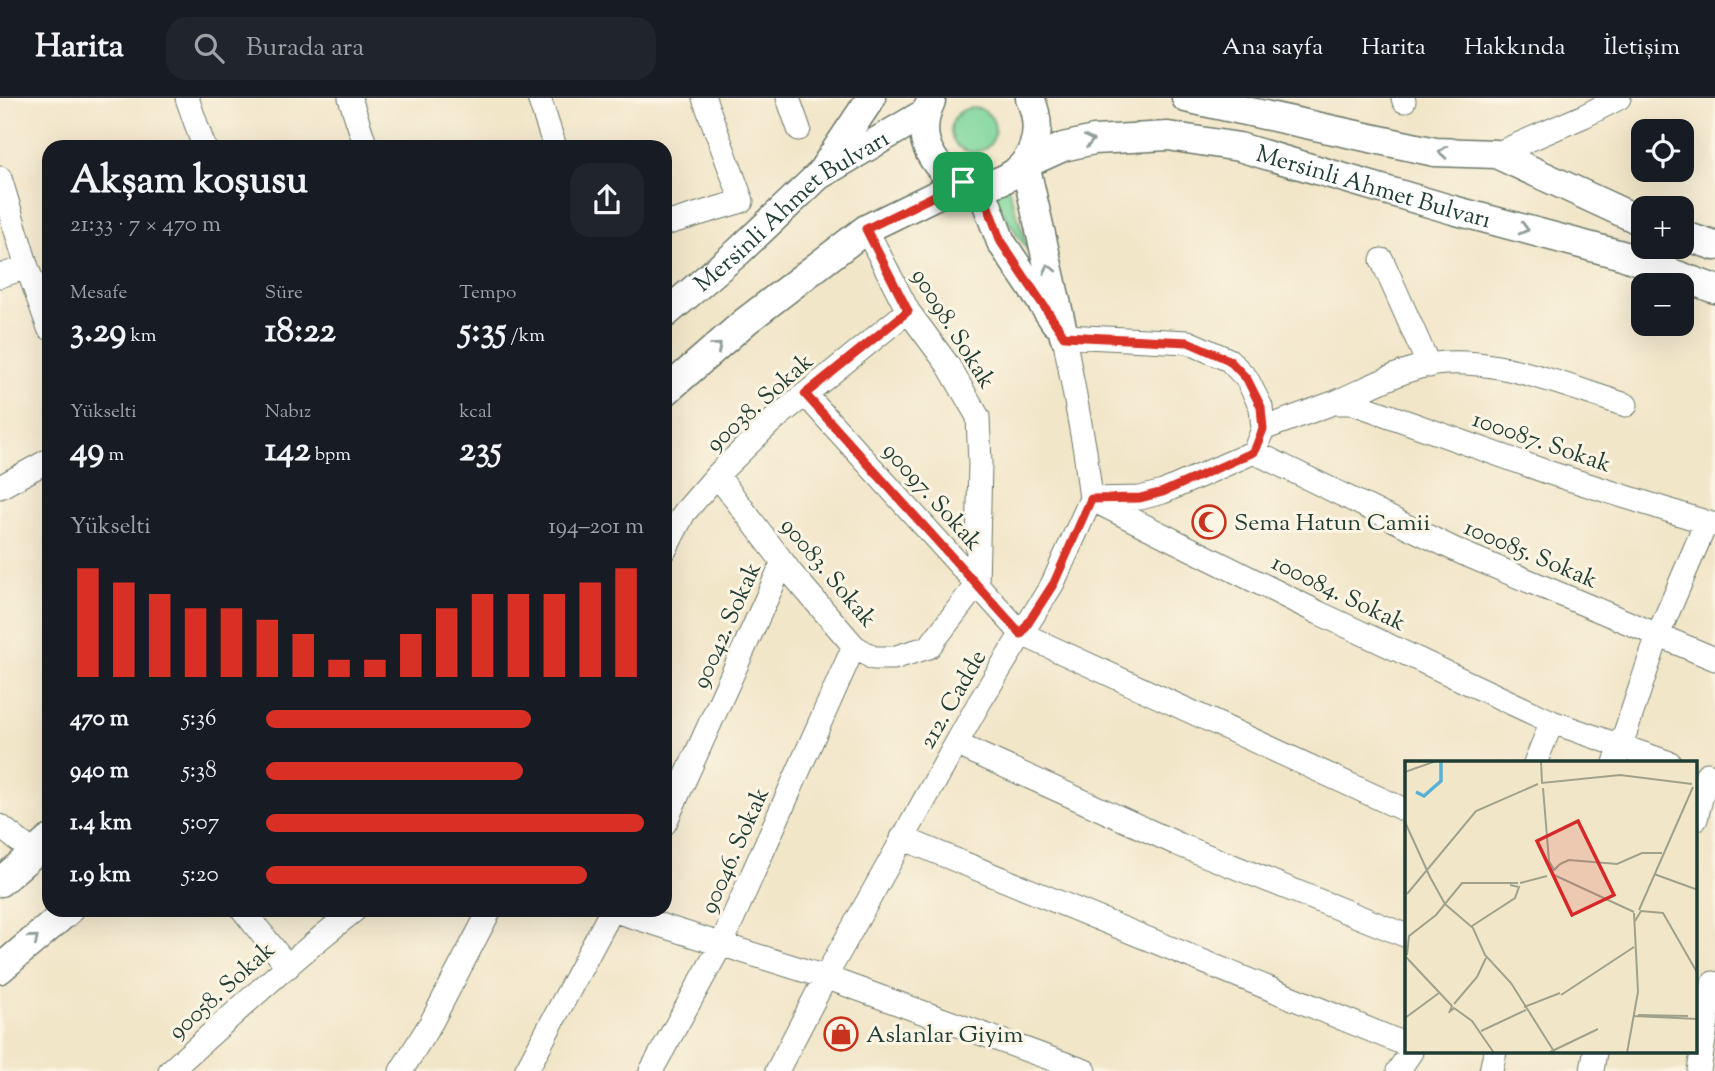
<!DOCTYPE html>
<html lang="tr">
<head>
<meta charset="utf-8">
<style>
  body { margin:0; font-family:"Sorts Mill Goudy",serif; background:#20242c; color:#f1f3f6; height:100vh; display:flex; flex-direction:column; font-size:26px; white-space:nowrap }
  * { box-sizing:border-box; margin:0 }
  p { font-size:23px; color:#9ea1a6 }
  .icon { flex:none; width:38px; height:38px; fill:none; stroke:currentColor; stroke-width:2; stroke-linecap:round; stroke-linejoin:round }
  .map { position:relative; flex:1; overflow:hidden }
  .panel { position:absolute; left:42px; top:42px; width:630px; height:777px; display:flex; flex-direction:column; background:#171b24; border-radius:21px; box-shadow:0 7px 28px #0002 }
  .panel>* { flex:none }
  .fabs { position:absolute; left:1631px; top:21px; display:grid; gap:14px }
  .fabs a { display:grid; place-items:center; width:63px; height:63px; border-radius:14px; background:#171b24; box-shadow:0 7px 28px #0002; font-size:35px }
  .pin { position:absolute; display:grid; place-items:center; width:60px; height:60px; color:#fff; margin:-30px; border-radius:14px; box-shadow:0 4px 10px #0006 }
  .round { display:grid; place-items:center; flex:none; width:74px; height:74px; border-radius:21px; background:#20242c }
  .summary { display:flex; align-items:center; justify-content:space-between; height:119px; padding:0 28px }
  h1 { font-size:38px; font-weight:700; line-height:52px }
  .figures { display:grid; grid-template-columns:repeat(3,1fr); gap:10px; height:119px; padding:7px 28px }
  .figures div { display:grid; align-content:center }
  .figures b { font-size:35px; font-weight:700 }
  .figures small { font-size:19px; font-weight:400 }
  .figures p { font-size:19px }
  .chart { height:196px; padding:14px 28px }
  .chart p { display:flex; justify-content:space-between }
  .chart svg { width:100%; height:126px; margin-top:7px; stroke:#d93025; stroke-width:6 }
  ul { padding:0 28px; list-style:none; font-size:23px }
  li { display:grid; grid-template-columns:112px 84px 1fr; align-items:center; height:52px }
  li i { height:18px; border-radius:9px; background:#d93025 }
  header { display:flex; align-items:center; gap:42px; box-sizing:border-box; height:98px; padding:0 35px; background:#171b24; border-bottom:2px solid #363941 }
  header strong { font-size:33px }
  nav { display:flex; gap:38px; margin-inline-start:auto; font-size:24px }
  .search { width:490px; height:63px; background:#20242c; display:flex; align-items:center; gap:18px; box-sizing:border-box; padding:0 24px; border-radius:21px; color:#9ea1a6; font-size:26px }
  .map>svg:first-child { display:block }
  .green { fill:#7cd59a; stroke:#4e8967; stroke-width:2 }
  .lines { fill:none; stroke-linecap:round; stroke-linejoin:round }
  .minor-casing { stroke:#697868; stroke-width:25 }
  .major-casing { stroke:#697868; stroke-width:31 }
  .minor { stroke:#fff; stroke-width:23 }
  .major { stroke:#fff; stroke-width:28 }
  .oneway { stroke:#8f9e9a }
  .route-casing { stroke:#fff; stroke-width:14 }
  .route { stroke:#d93025; stroke-width:9 }
  .labels { text-anchor:middle; stroke-width:6; stroke-linejoin:round; paint-order:stroke }
  .street-label { font-size:24px; fill:#1f3d34; stroke:#fcf5e5 }
  .poi-label { font-size:24px; fill:#1f3d34; stroke:#fcf5e5; text-anchor:start }
  .inset-river { fill:none; stroke:#57b1d4; stroke-width:3.5 }
  .inset-road { fill:none; stroke:#9ea28d; stroke-width:2 }
  .view { fill:#d62828; fill-opacity:0.15; stroke:#d62828; stroke-width:3.5 }
  .inset-edge { fill:none; stroke:#1f3d34; stroke-width:3.5 }
</style>
</head>
<body>
<header>
<strong>Harita</strong>
<div class="search"><svg class="icon" aria-label="search" viewBox="0 0 24 24"><circle cx="10" cy="10" r="6"/><path d="M15 15l6 6"/></svg>Burada ara</div>
<nav><a>Ana sayfa</a><a>Harita</a><a>Hakkında</a><a>İletişim</a></nav>
</header>
<div class="map">
<svg width="1715" height="973" viewBox="0 0 1715 973">
  <rect width="100%" height="100%" fill="#fcf5e5"/>
  <filter id="ink" filterUnits="userSpaceOnUse"><feTurbulence type="fractalNoise" baseFrequency=".0143" numOctaves="2"/><feDisplacementMap in="SourceGraphic" scale="14" xChannelSelector="R" yChannelSelector="G"/><feConvolveMatrix kernelMatrix="1 2 1 2 8 2 1 2 1" color-interpolation-filters="sRGB"/></filter>
  <filter id="wash" filterUnits="userSpaceOnUse"><feTurbulence type="fractalNoise" baseFrequency=".00686" numOctaves="4" result="noise"/><feDisplacementMap in="SourceGraphic" scale="28" xChannelSelector="R" yChannelSelector="G"/><feGaussianBlur stdDeviation="1.57" result="paint"/><feColorMatrix in="noise" values="0 0 0 0 0 0 0 0 0 0 0 0 0 0 0 0 0 1.4 0 .05"/><feComposite in="paint" operator="in"/></filter>
  <g filter="url(#wash)">
    <rect width="100%" height="100%" fill="#f2e6c9"/>
    <!-- green -->
    <path class="green" d="M951 32a22 22 0 1 1 44 0a22 22 0 1 1-44 0Z
      M1006 84 1030 156 987 90Z"/>
  </g>
  <g filter="url(#ink)">
    <g class="lines">
      <defs>
        <path id="minor" d="M187 0 204 49
          M350 0 366 49
          M539 0 555 49
          M788 0 799 31
          M1403 0 1404 3
          M1496 56 1584 18 1619 0
          M0 80 27 169 49 230
          M665 126 742 103 704 0
          M1382 162 1429 268
          M0 178 27 169
          M805 296 1022 536 1407 713
          M1336 304C1362 293 1389 278 1416 270 1480 251 1564 288 1626 307
          M1263 331 1333 305H1353L1550 375 1715 427
          M1254 354 1462 455 1715 561
          M717 377 792 476 854 548 873 560H893L929 549 977 486 980 366 978 319 948 267 908 213 866 131
          M0 389 49 362
          M665 452 684 415 717 377 771 324 908 213
          M956 646 1180 747 1407 838
          M1535 665 1552 624
          M1615 665 1658 537 1706 425
          M1696 721 1707 676
          M665 725 783 464
          M0 728 34 755
          M902 740 1407 947
          M243 812 288 869
          M612 812 825 879 1085 973
          M170 973C231 919 291 862 355 812
          M401 973 432 923 490 812
          M526 973 612 812
          M651 973 721 847 854 548
          M777 973 832 867 979 605 1053 485 1091 401 1085 353 1064 238 1188 244 1229 262 1247 281 1261 309 1263 331 1254 354 1163 394 1140 400 1091 401 1319 515 1552 624 1670 665
          M1398 973 1411 954
          M1491 973 1495 954
          M1592 973 1595 954
          M1699 973 1713 885"/>
        <g id="major">
          <path d="M1186 0 1435 54 1496 56 1643 124"/>
          <path d="M931 3C923 20 921 38 930 55 965 121 1063 75 1030 0"/>
          <path d="M824 70 871 0"/>
          <path d="M980 87 1001 144 1055 224"/>
          <path d="M1682 137 1715 148"/>
          <path id="s1" d="M665 216 738 154 818 78 925 15"/>
          <path id="s2" d="M1064 238 1025 66 1063 49 1094 42 1168 38 1239 49 1453 112 1622 157 1715 191"/>
          <path d="M665 294 746 223 866 131 963 84"/>
          <path d="M0 784 49 742"/>
          <path d="M0 871 69 812"/>
        </g>
      </defs>
      <!-- minor casing -->
      <use href="#minor" class="minor-casing"/>
      <!-- major casing -->
      <use href="#major" class="major-casing"/>
      <!-- minor -->
      <use href="#minor" class="minor"/>
      <!-- major -->
      <use href="#major" class="major"/>
    </g>
    <!-- one-way arrows -->
    <defs><path id="oneway-chevron" d="M-2-3.5L2.5 0L-2 3.5" fill="none" stroke-width="1.6" stroke-linecap="round" stroke-linejoin="round" transform="scale(1.75)"/></defs>
    <g class="oneway">
      <use href="#oneway-chevron" transform="translate(1089 43) rotate(-11)"/>
      <use href="#oneway-chevron" transform="translate(1443 54) rotate(-176)"/>
      <use href="#oneway-chevron" transform="translate(1524 131) rotate(15)"/>
      <use href="#oneway-chevron" transform="translate(1049 171) rotate(-103)"/>
      <use href="#oneway-chevron" transform="translate(717 249) rotate(-41)"/>
      <use href="#oneway-chevron" transform="translate(34 841) rotate(-41)"/>
    </g>
  </g>
  <g class="lines" filter="url(#ink)">
    <defs>
      <path id="route" d="M963 84 980 87 1001 144 1064 238 1188 244 1229 262 1247 281 1261 309 1263 331 1254 354 1163 394 1140 400 1091 401 1054 485 1021 536 805 296 908 213 866 131Z"/>
    </defs>
    <!-- route casing -->
    <use href="#route" class="route-casing"/>
    <!-- route -->
    <use href="#route" class="route"/>
  </g>
  <!-- icons -->
  <defs>
    <symbol id="mosque-ring" viewBox="-11 -11 22 22"><circle r="9.5" fill="#fcf5e5" stroke="#c8321e" stroke-width="1.5"/><path d="M3.5-4.9A6 6 0 1 0 3.5 4.9A5 5 0 1 1 3.5-4.9Z" fill="#c8321e"/></symbol>
    <symbol id="shop-ring" viewBox="-11 -11 22 22"><circle r="9.5" fill="#fcf5e5" stroke="#c8321e" stroke-width="1.5"/><path d="M-5-2.5h2.3a2.7 3.5 0 0 1 5.4 0H5L5.5 6h-11ZM-1.5-2.5h3a1.5 2.3 0 0 0-3 0Z" fill="#c8321e"/></symbol>
  </defs>
  <g fill-rule="evenodd">
    <use href="#mosque-ring" x="1190" y="405" width="38" height="38"/>
    <use href="#shop-ring" x="822" y="917" width="38" height="38"/>
  </g>
  <g class="labels">
    <!-- street labels -->
    <g class="street-label">
      <text dy="8" stroke="none"><textPath href="#s2" startOffset="536">Mersinli Ahmet Bulvarı</textPath></text>
      <text dy="8" stroke="none"><textPath href="#s1" startOffset="164">Mersinli Ahmet Bulvarı</textPath></text>
      <text transform="translate(954 230) rotate(58)" y="8">90098. Sokak</text>
      <text transform="translate(759 304) rotate(-42)" y="8">90038. Sokak</text>
      <text transform="translate(1542 343) rotate(19)" y="8">100087. Sokak</text>
      <text transform="translate(933 398) rotate(48)" y="8">90097. Sokak</text>
      <text transform="translate(1531 455) rotate(23)" y="8">100085. Sokak</text>
      <text transform="translate(829 474) rotate(50)" y="8">90083. Sokak</text>
      <text transform="translate(1339 494) rotate(26)" y="8">100084. Sokak</text>
      <text transform="translate(726 527) rotate(-66)" y="8">90042. Sokak</text>
      <text transform="translate(952 601) rotate(-60)" y="8">212. Cadde</text>
      <text transform="translate(734 752) rotate(-66)" y="8">90046. Sokak</text>
      <text transform="translate(221 892) rotate(-42)" y="8">90058. Sokak</text>
    </g>
    <!-- poi labels -->
    <g class="poi-label">
      <text x="1234" y="432">Sema Hatun Camii</text>
      <text x="866" y="944">Aslanlar Giyim</text>
    </g>
  </g>
  <!-- overview -->
  <g transform="translate(1405 663)">
    <rect width="292" height="292" fill="#f2e6c9"/>
    <path class="inset-river" d="M11 31 19 35 36 20V1"/>
    <path class="inset-road" d="M136 0 137 22 215 14 287 23M0 11 31 0M138 27 144 100 149 109 155 103M0 61 25 116M155 103 164 99 212 103 237 92H257M249 113 293 129M149 114 229 151M25 116 40 143 68 167 80 194 106 222 150 292M115 122 142 115M2 133 71 50 133 23M234 149 288 26M230 160 236 150 258 152 293 213M67 165 110 137 114 126 105 124M2 194 4 175 31 154 57 122H113M0 195 47 245 44 252M156 234 229 186M49 243 72 216 81 197M119 246 155 232M46 250 49 247 67 260 89 292M233 254 283 255M229 255 293 258M0 257 34 232M76 270 121 249M143 292 193 268M222 292 233 231 229 152"/>
    <path class="view" d="M173 60 209 134 167 154 132 80Z"/>
    <rect width="292" height="292" class="inset-edge"/>
  </g>
</svg>
<div class="fabs">
<a><svg class="icon" aria-label="locate" viewBox="0 0 24 24"><circle cx="12" cy="12" r="6"/><path d="M12 2v4M12 18v4M2 12h4M18 12h4"/></svg></a>
<a>+</a>
<a>−</a>
</div>
<div class="pin" style="left:963px;top:84px;background:#1e9e55"><svg class="icon" aria-label="arrive" viewBox="0 0 24 24"><path d="M6 21V4h12l-3 4 3 4H6"/></svg></div>
<section class="panel">
<div class="summary"><div><h1>Akşam koşusu</h1><p>21:33 · 7 × 470 m</p></div><a class="round"><svg class="icon" aria-label="share" viewBox="0 0 24 24"><path d="M12 15V3M7 8l5-5 5 5M5 13v7h14v-7"/></svg></a></div>
<div class="figures">
<div><p>Mesafe</p><b>3.29<small> km</small></b></div>
<div><p>Süre</p><b>18:22</b></div>
<div><p>Tempo</p><b>5:35<small> /km</small></b></div>
</div>
<div class="figures">
<div><p>Yükselti</p><b>49<small> m</small></b></div>
<div><p>Nabız</p><b>142<small> bpm</small></b></div>
<div><p>kcal</p><b>235</b></div>
</div>
<div class="chart"><p><span>Yükselti</span>194–201 m</p>
<svg viewBox="0 0 160 44" preserveAspectRatio="none"><path d="M5 44V6M15 44V11M25 44V15M35 44V20M45 44V20M55 44V24M65 44V29M75 44V38M85 44V38M95 44V29M105 44V20M115 44V15M125 44V15M135 44V15M145 44V11M155 44V6"/></svg>
</div>
<ul>
<li><b>470 m</b>5:36<i style="width:70%"></i></li>
<li><b>940 m</b>5:38<i style="width:68%"></i></li>
<li><b>1.4 km</b>5:07<i style="width:100%"></i></li>
<li><b>1.9 km</b>5:20<i style="width:85%"></i></li>
</ul>
</section>
</div>
</body>
</html>
